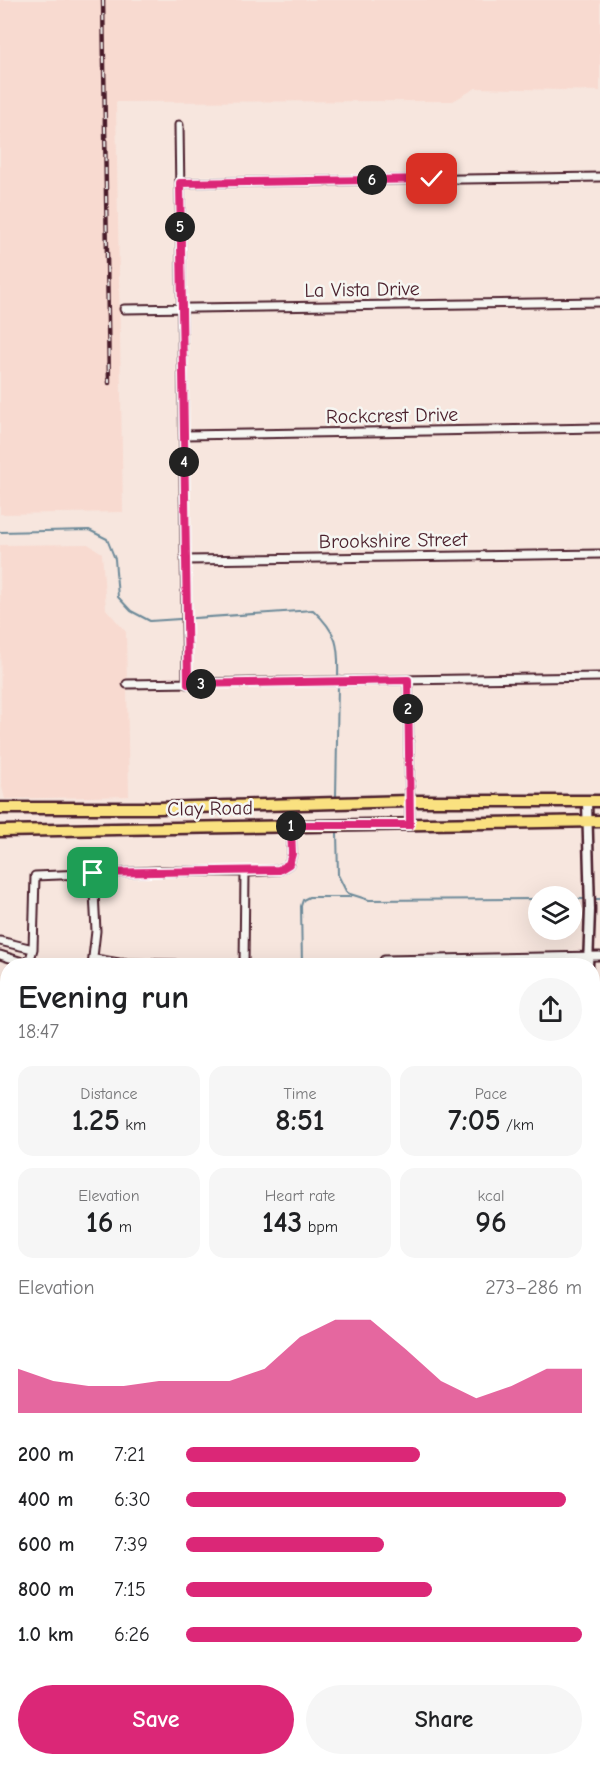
<!DOCTYPE html>
<html lang="en">
<head>
<meta charset="utf-8">
<style>
  body { margin:0; font-family:"Comic Neue",sans-serif; background:#f6f6f6; color:#202124; height:100vh; display:flex; flex-direction:column; font-size:22px; white-space:nowrap }
  * { box-sizing:border-box; margin:0 }
  p { font-size:20px; color:#757577 }
  .icon { flex:none; width:33px; height:33px; fill:none; stroke:currentColor; stroke-width:2; stroke-linecap:round; stroke-linejoin:round }
  .map { position:relative; flex:1; overflow:hidden }
  .sheet { position:absolute; left:0px; top:958px; width:600px; height:808px; display:flex; flex-direction:column; background:#fff; border-radius:24px 24px 0 0; box-shadow:0 6px 24px #0002 }
  .sheet>* { flex:none }
  .controls { position:absolute; left:528px; top:886px; display:grid; gap:12px }
  .controls a { display:grid; place-items:center; width:54px; height:54px; border-radius:50%; background:#fff; box-shadow:0 6px 24px #0002; font-size:30px }
  .pin { position:absolute; display:grid; place-items:center; width:51px; height:51px; color:#fff; margin:-26px; border-radius:12px; box-shadow:0 3px 9px #0006 }
  .km { position:absolute; width:30px; height:30px; margin:-15px; border-radius:50%; background:#222; color:#fff; font-size:16px; line-height:30px; text-align:center }
  .round { display:grid; place-items:center; flex:none; width:63px; height:63px; border-radius:32px; background:#f6f6f6 }
  .head { display:flex; align-items:center; justify-content:space-between; height:102px; padding:0 18px }
  h1 { font-size:33px; font-weight:800; line-height:45px }
  .figures { display:grid; grid-template-columns:repeat(3,1fr); gap:9px; height:102px; padding:6px 18px }
  .figures div { display:grid; align-content:center; border-radius:15px; background:#f6f6f6; text-align:center }
  .figures b { font-size:30px; font-weight:800 }
  .figures small { font-size:16px; font-weight:400 }
  .figures p { font-size:16px }
  .chart { height:168px; padding:12px 18px }
  .chart p { display:flex; justify-content:space-between }
  .chart svg { width:100%; height:108px; margin-top:6px; fill:#db2777; opacity:.7 }
  .button { display:flex; gap:12px; margin-top:auto; padding:12px 18px }
  .button a { flex:1; height:69px; border-radius:36px; background:#db2777; color:#fff; font-size:24px; font-weight:800; line-height:69px; text-align:center }
  .button a+a { background:#f6f6f6; color:#202124 }
  ul { padding:0 18px; list-style:none; font-size:20px }
  li { display:grid; grid-template-columns:96px 72px 1fr; align-items:center; height:45px }
  li i { height:15px; border-radius:8px; background:#db2777 }
  .map>svg:first-child { display:block }
  .built { fill:#f8dad0 }
  .water { fill:#85d2e3; stroke:#6d8a99; stroke-width:1.5 }
  .lines { fill:none; stroke-linecap:round; stroke-linejoin:round }
  .stream { stroke:#6d8a99; stroke-width:2 }
  .minor-casing { stroke:#4a1f2b; stroke-width:11 }
  .tertiary-casing { stroke:#4a1f2b; stroke-width:13 }
  .primary-casing { stroke:#4a1f2b; stroke-width:15 }
  .minor { stroke:#f6f6f2; stroke-width:7 }
  .tertiary { stroke:#f6f6f2; stroke-width:8 }
  .primary { stroke:#fae180; stroke-width:10 }
  .rail-casing { stroke:#4a1f2b; stroke-width:4.5 }
  .rail { stroke:#f6f6f2; stroke-width:2; stroke-dasharray:7; stroke-linecap:butt }
  .route-casing { stroke:#fff; stroke-width:12 }
  .route { stroke:#db2777; stroke-width:8 }
  .labels { text-anchor:middle; stroke-width:5; stroke-linejoin:round; paint-order:stroke }
  .street-label { font-size:20px; fill:#4a1f2b; stroke:#f6f6f2 }
</style>
</head>
<body>
<div class="map">
<svg width="600" height="1766" viewBox="0 0 600 1766">
  <rect width="100%" height="100%" fill="#f7e6de"/>
  <filter id="ink" filterUnits="userSpaceOnUse"><feTurbulence type="fractalNoise" baseFrequency=".0167" numOctaves="2"/><feDisplacementMap in="SourceGraphic" scale="12" xChannelSelector="R" yChannelSelector="G"/><feConvolveMatrix kernelMatrix="1 2 1 2 8 2 1 2 1" color-interpolation-filters="sRGB"/></filter>
  <g filter="url(#ink)">
    <!-- built -->
    <path class="built" d="M0 0H600V91L476 88 453 101 116 102 123 512 0 514Z
      M88 544 102 553 106 609 126 632 129 796 5 799 1 783 0 545Z
      M0 1460H8V1760H336V1766L0 1765Z"/>
    <!-- water -->
    <path class="water" d="M0 1150 7 1153V1209L0 1208Z"/>
    <g class="lines">
      <!-- stream -->
      <path class="stream" d="M0 532 89 530 107 539 115 559 118 597 131 611 150 621 313 610C338 633 339 646 338 678
        M336 796 338 684
        M337 833 338 875 347 893 369 900 538 899
        M572 899H587
        M592 899H600
        M302 966 301 906 303 900 309 897H349L352 895"/>
      <defs>
        <path id="minor" d="M179 125 187 684
          M180 183 600 177
          M124 309 600 302
          M184 435 600 428
          M186 560 600 554
          M408 680 410 825
          M127 684 600 677
          M0 941 33 949
          M0 955 29 964
          M95 959 119 963 175 964 177 966
          M384 960 600 956
          M28 966 33 949 35 876 159 871 250 872 279 870 289 864 292 854 291 825
          M92 966 96 931 93 873
          M244 966 245 872
          M592 1056 600 1055
          M592 1151H600
          M592 1249H600
          M0 1286 8 1284
          M592 1346 600 1345
          M592 1442H600
          M592 1447 595 1742"/>
        <path id="tertiary" d="M587 802 590 910 588 966
          M0 1451H8"/>
        <path id="primary" d="M0 808H158L409 801H600
          M0 831 600 821"/>
      </defs>
      <!-- minor casing -->
      <use href="#minor" class="minor-casing"/>
      <!-- tertiary casing -->
      <use href="#tertiary" class="tertiary-casing"/>
      <!-- primary casing -->
      <use href="#primary" class="primary-casing"/>
      <!-- minor -->
      <use href="#minor" class="minor"/>
      <!-- tertiary -->
      <use href="#tertiary" class="tertiary"/>
      <!-- primary -->
      <use href="#primary" class="primary"/>
      <defs>
        <path id="rail" d="M103 0 109 383"/>
      </defs>
      <!-- rail casing -->
      <use href="#rail" class="rail-casing"/>
      <!-- rail -->
      <use href="#rail" class="rail"/>
    </g>
  </g>
  <g class="lines" filter="url(#ink)">
    <defs>
      <path id="route" d="M93 873 279 870 289 864 292 854 291 825H410L408 680 188 684 180 183 432 179"/>
    </defs>
    <!-- route casing -->
    <use href="#route" class="route-casing"/>
    <!-- route -->
    <use href="#route" class="route"/>
  </g>
  <g class="labels">
    <!-- street labels -->
    <g class="street-label">
      <text transform="translate(362 289) rotate(-1)" y="7">La Vista Drive</text>
      <text transform="translate(392 415) rotate(-1)" y="7">Rockcrest Drive</text>
      <text transform="translate(393 540) rotate(-1)" y="7">Brookshire Street</text>
      <text transform="translate(210 808) rotate(-1)" y="7">Clay Road</text>
    </g>
  </g>
</svg>
<div class="controls">
<a><svg class="icon" aria-label="layers" viewBox="0 0 24 24"><path d="M12 4l9 5-9 5-9-5zM3 14l9 5 9-5"/></svg></a>
</div>
<div class="pin" style="left:93px;top:873px;background:#1e9e55"><svg class="icon" aria-label="arrive" viewBox="0 0 24 24"><path d="M6 21V4h12l-3 4 3 4H6"/></svg></div>
<div class="pin" style="left:432px;top:179px;background:#d93025"><svg class="icon" aria-label="check" viewBox="0 0 24 24"><path d="M5 12l5 5 9-10"/></svg></div>
<b class="km" style="left:291px;top:826px">1</b>
<b class="km" style="left:408px;top:709px">2</b>
<b class="km" style="left:201px;top:684px">3</b>
<b class="km" style="left:184px;top:462px">4</b>
<b class="km" style="left:180px;top:227px">5</b>
<b class="km" style="left:372px;top:180px">6</b>
<section class="sheet">
<div class="head"><div><h1>Evening run</h1><p>18:47</p></div><a class="round"><svg class="icon" aria-label="share" viewBox="0 0 24 24"><path d="M12 15V3M7 8l5-5 5 5M5 13v7h14v-7"/></svg></a></div>
<div class="figures">
<div><p>Distance</p><b>1.25<small> km</small></b></div>
<div><p>Time</p><b>8:51</b></div>
<div><p>Pace</p><b>7:05<small> /km</small></b></div>
</div>
<div class="figures">
<div><p>Elevation</p><b>16<small> m</small></b></div>
<div><p>Heart rate</p><b>143<small> bpm</small></b></div>
<div><p>kcal</p><b>96</b></div>
</div>
<div class="chart"><p><span>Elevation</span>273–286 m</p>
<svg viewBox="0 0 160 44" preserveAspectRatio="none"><path d="M0 44V26L10 31L20 33L30 33L40 31L50 31L60 31L70 26L80 13L90 6L100 6L110 18L120 31L130 38L140 33L150 26L160 26V44z"/></svg>
</div>
<ul>
<li><b>200 m</b>7:21<i style="width:59%"></i></li>
<li><b>400 m</b>6:30<i style="width:96%"></i></li>
<li><b>600 m</b>7:39<i style="width:50%"></i></li>
<li><b>800 m</b>7:15<i style="width:62%"></i></li>
<li><b>1.0 km</b>6:26<i style="width:100%"></i></li>
</ul>
<div class="button"><a>Save</a><a>Share</a></div>
</section>
</div>
</body>
</html>
